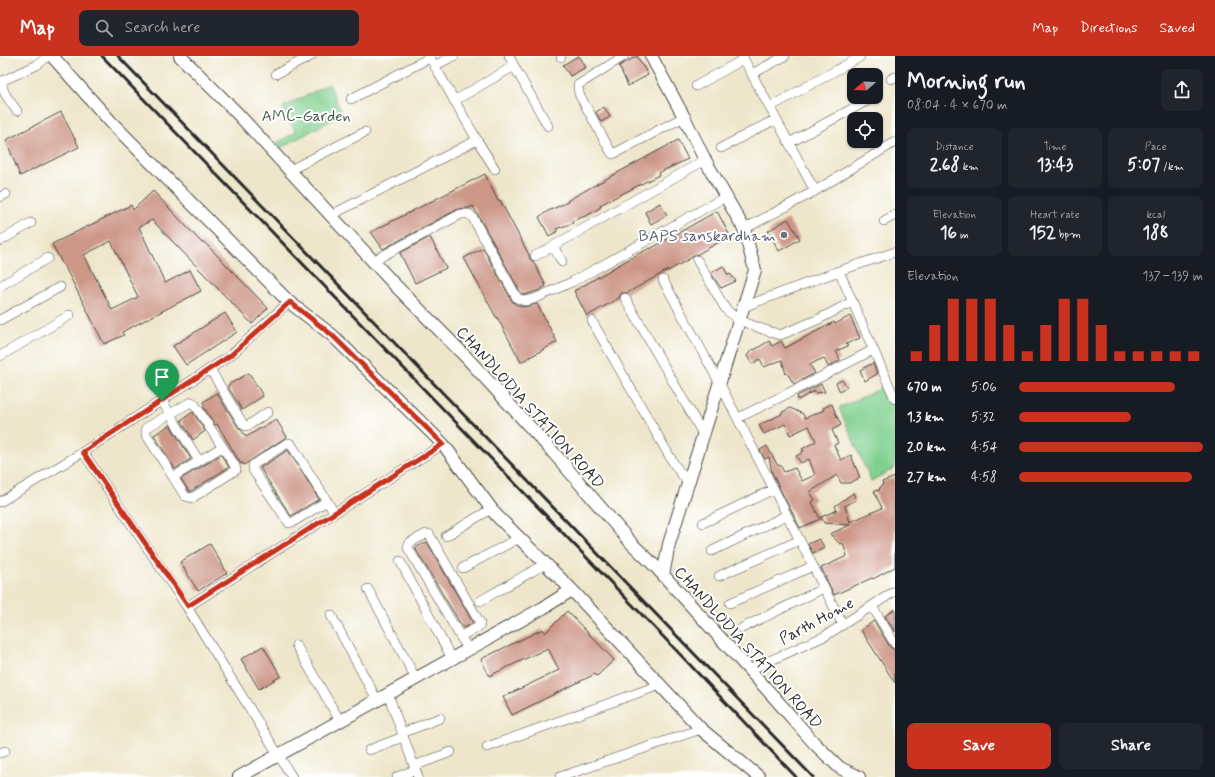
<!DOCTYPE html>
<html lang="en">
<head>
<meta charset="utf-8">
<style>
  body { margin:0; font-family:Mynerve,sans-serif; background:#20242c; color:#f1f3f6; height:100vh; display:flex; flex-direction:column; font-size:15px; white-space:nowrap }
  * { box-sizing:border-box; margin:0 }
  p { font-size:13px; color:#9ea1a6 }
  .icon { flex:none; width:22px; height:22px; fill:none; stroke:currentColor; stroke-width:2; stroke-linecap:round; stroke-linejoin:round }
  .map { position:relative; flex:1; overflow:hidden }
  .details { display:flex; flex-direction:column; background:#171b24; width:320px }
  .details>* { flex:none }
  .needle { width:26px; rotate:251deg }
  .controls { position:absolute; left:847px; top:12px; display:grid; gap:8px }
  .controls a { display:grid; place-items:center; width:36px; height:36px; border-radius:8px; background:#171b24; box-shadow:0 1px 3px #0004; font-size:20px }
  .pin { position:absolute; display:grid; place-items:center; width:34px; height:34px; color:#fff; margin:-41px -17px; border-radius:50% 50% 50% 0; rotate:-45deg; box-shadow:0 0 4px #0007 }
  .pin .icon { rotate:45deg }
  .round { display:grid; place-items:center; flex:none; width:42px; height:42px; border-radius:8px; background:#20242c }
  .overview { display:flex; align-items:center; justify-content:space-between; height:68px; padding:0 12px }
  h1 { font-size:22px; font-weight:700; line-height:30px }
  .stats { display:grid; grid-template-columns:repeat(3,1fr); gap:6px; height:68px; padding:4px 12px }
  .stats div { display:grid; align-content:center; border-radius:8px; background:#20242c; text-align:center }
  .stats b { font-size:17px; font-weight:700 }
  .stats small { font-size:11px; font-weight:400 }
  .stats p { font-size:11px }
  .chart { height:112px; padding:8px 12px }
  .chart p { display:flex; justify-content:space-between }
  .chart svg { width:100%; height:72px; margin-top:4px; stroke:#c8321e; stroke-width:6 }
  .action { display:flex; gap:8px; margin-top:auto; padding:8px 12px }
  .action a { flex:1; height:46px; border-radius:8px; background:#c8321e; color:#fff; font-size:16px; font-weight:700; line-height:46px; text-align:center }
  .action a+a { background:#20242c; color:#f1f3f6 }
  ul { padding:0 12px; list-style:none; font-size:13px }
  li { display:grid; grid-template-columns:64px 48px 1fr; align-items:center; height:30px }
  li i { height:10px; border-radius:5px; background:#c8321e }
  header { display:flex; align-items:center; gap:24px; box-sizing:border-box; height:56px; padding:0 20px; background:#c8321e; color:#fff }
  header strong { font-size:19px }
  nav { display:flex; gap:22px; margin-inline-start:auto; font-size:14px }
  .search { width:280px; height:36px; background:#20242c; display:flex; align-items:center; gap:10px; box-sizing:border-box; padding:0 14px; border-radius:8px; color:#9ea1a6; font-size:15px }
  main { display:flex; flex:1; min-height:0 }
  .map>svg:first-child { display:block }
  .green { fill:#80d090; stroke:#567e5e }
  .building { fill:#cd9788; fill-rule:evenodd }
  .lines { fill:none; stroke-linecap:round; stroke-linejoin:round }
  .minor-casing { stroke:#484743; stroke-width:10 }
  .tertiary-casing { stroke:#484743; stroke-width:14 }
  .minor { stroke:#fff; stroke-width:9 }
  .tertiary { stroke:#fff; stroke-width:12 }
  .rail { stroke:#2b2b2b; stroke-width:3 }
  .route-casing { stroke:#fff; stroke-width:8 }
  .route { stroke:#c8321e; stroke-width:5 }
  .worship-dot { fill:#6b7280; stroke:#fff; stroke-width:1.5 }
  .labels { text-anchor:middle; stroke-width:4; stroke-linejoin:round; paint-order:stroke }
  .park-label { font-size:16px; fill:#445d49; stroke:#fff }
  .worship-label { font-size:16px; fill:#5b616d; stroke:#fff; text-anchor:end }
  .street-label { font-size:16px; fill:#2b2b2b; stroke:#fff }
</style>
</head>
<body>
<header>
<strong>Map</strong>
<div class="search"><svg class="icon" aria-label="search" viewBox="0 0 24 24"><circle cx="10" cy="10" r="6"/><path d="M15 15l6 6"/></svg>Search here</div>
<nav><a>Map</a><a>Directions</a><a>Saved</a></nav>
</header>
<main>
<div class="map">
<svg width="895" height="721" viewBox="0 0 895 721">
  <rect width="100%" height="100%" fill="#fff"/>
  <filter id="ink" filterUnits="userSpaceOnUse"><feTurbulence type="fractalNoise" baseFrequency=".025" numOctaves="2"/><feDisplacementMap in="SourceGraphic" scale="8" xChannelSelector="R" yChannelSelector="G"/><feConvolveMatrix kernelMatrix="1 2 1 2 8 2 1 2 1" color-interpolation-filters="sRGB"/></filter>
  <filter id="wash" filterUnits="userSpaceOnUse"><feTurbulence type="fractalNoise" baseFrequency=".012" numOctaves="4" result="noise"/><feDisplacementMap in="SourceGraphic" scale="16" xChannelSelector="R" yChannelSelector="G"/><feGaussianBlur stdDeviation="0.9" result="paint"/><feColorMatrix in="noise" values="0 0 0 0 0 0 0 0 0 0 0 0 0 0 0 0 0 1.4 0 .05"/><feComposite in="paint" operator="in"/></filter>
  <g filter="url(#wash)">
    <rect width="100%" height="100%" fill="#eee6ca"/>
    <!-- green -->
    <path class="green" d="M329 28 342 58 279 93 275 88 296 76 283 51Z
      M886 330 895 351V412L871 425 839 352Z"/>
    <g id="blocks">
      <!-- building -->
      <path class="building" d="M578 0H579L586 11 570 20 563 9Z
        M637 0 648 19 628 30 619 10Z
        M604 51 610 61 601 66 596 56Z
        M61 56 79 91 20 120 6 84Z
        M678 84 688 103 658 117 659 119 600 149 601 151 588 159 572 165 573 167 556 173 558 175 549 180 539 161 548 155 568 146 567 145 595 129Z
        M485 118 498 145 500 144 529 199 530 203 533 205 546 230 540 234 525 239 521 237 473 150 469 152 458 153 383 193 371 176Z
        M153 135 202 187 204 186 268 252 252 268 152 164 139 171 165 227 190 214 201 235 122 276 124 279 104 288 64 209H63L52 188 131 149 133 154ZM111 185 138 241 112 254 84 199Z
        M660 147 667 159 651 168 645 156Z
        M717 155 730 180 698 198 694 199 691 202 668 215V214L627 237H622L620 239 619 242 587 260 574 235 629 203 650 192V193Z
        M788 163 800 183 779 195 768 175Z
        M430 181 446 212 415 227 400 197Z
        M483 192 512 245 515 248 523 251 537 248 557 286 521 306 497 261H496L464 202Z
        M723 210 728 219 730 218 736 225 721 232 711 217Z
        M225 257 237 276 186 309 173 290Z
        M850 260 860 282 846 288 848 290 836 295 840 304 828 311 824 302 817 305 810 309 815 317 794 328 787 317 786 318 782 304 764 311 760 303 752 308 747 300 752 293 754 294 769 285 772 290 781 285 785 292 834 266 835 268Z
        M873 307 877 318 865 325 860 314Z
        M249 317 263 340 242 354 228 331V329Z
        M842 324 847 331 840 336 836 327Z
        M821 328 825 336 815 337 814 335 798 344 797 340Z
        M217 337 238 371 242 375 246 381 276 363 287 381 283 383 244 409 243 407 241 408 217 368 215 369 203 350 205 349 203 346Z
        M832 348 835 356 841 369 832 374 838 387 834 389 841 404 851 399 860 422 849 427H841L837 419 810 436 815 444 812 446 820 463 800 472 772 417 769 401 765 403 760 394 767 390 778 410 780 409 784 416 795 412 802 425 815 419 809 403 801 407 796 400 802 397 801 396 804 395 802 393 816 385 809 370 790 379 785 368 764 378 759 369 782 358 781 357 790 352 803 358 805 362 824 354 823 352Z
        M193 356 205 375 193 384 181 364Z
        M170 369 191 403 175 413 154 379Z
        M288 394 319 443 291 460 260 412Z
        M221 399 229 411 191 435H189L181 423Z
        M895 421V511L873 523 872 522 834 539 821 512 847 500 843 487 840 488 830 478 850 469 824 467 821 461 837 454 835 450 853 437 856 444 845 450 850 466 882 452 874 435 880 434 879 432H881V430L883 429 882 426Z
        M819 483 825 492 813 497 808 488Z
        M427 486 473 567 463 572 415 492Z
        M210 488 227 517 198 535 180 506Z
        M895 553V576L885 560Z
        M567 555 614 604 597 620 595 618 512 659 503 641 559 614 548 592 489 620 481 603 543 573 545 577Z
        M874 565 890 591 895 594V627L861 574Z
        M263 590 281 620 259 633 241 603Z"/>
    </g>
  </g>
  <g filter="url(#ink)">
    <use href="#blocks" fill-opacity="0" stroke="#484743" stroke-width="1"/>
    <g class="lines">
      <defs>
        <path id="minor" d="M509 0 514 10
          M561 0V1
          M624 0 578 29 579 38 611 96 613 98 615 97 684 61
          M742 0 815 135
          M434 10 454 0
          M276 18 311 0
          M752 18 785 0
          M891 23 895 21
          M696 30 744 3
          M351 43 429 2
          M454 45 514 10 548 70
          M770 51 860 1
          M17 55C11 46 1 36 2 25L37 9 48 0
          M477 84 495 113
          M789 87 874 41
          M721 92 776 63
          M290 114 365 76
          M0 141 6 138
          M339 155 477 84 429 0
          M884 165 895 159
          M744 173 815 135 895 86
          M0 185 31 167
          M535 200 553 190
          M697 204 725 252C738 267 761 272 780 279L817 264 852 246
          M373 205 461 158H469L473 162 517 242 525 245 534 243 572 226 727 140
          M562 206 553 190 705 104
          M839 215 895 196
          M663 224 719 326 843 569
          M0 230 48 202
          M625 242 703 378
          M743 251 839 215 895 343
          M0 264 60 231
          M592 265 674 408 688 427
          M0 300 70 259
          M210 313 243 368 246 370 249 369 268 356
          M162 345 199 405
          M192 346 195 349 235 410 236 414 192 442 185 440 146 378V372L189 347Z
          M738 362 815 324 873 294
          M83 396 187 551 292 721
          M173 421 222 391
          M327 445 293 466 289 467 253 414V409L286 388 289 387 291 388 330 450 334 457
          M0 446 83 396 231 299 289 246
          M703 467 774 433
          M446 480 491 453
          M712 495 787 459
          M400 505 452 603
          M463 512 519 482
          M719 520 800 484
          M368 533 416 623
          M480 545 545 508
          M730 547 813 510
          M872 550 895 588
          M187 551 443 388
          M331 559 377 644
          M742 572 824 532
          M461 580 478 571 480 569V567L429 478H426L409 487 408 492 463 585 469 593
          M296 589 340 665
          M749 614 825 580 895 535
          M388 638 418 721
          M402 677 440 662
          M487 691 660 629
          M369 694 403 681
          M0 697 5 695
          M414 710 451 696
          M397 721 415 714
          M560 721 701 673"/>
        <path id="tertiary" d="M52 0 111 66 289 246 332 279 443 388 496 459 572 534
          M180 0 237 57 393 227 467 302 552 395 632 488 656 511 773 640 815 688 840 712 859 721
          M651 0 684 61 705 104 744 173 755 214 669 488 663 519
          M239 721 543 552 572 534 701 673 759 721"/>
      </defs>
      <!-- minor casing -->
      <use href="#minor" class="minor-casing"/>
      <!-- tertiary casing -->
      <use href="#tertiary" class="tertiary-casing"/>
      <!-- minor -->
      <use href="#minor" class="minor"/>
      <!-- tertiary -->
      <use href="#tertiary" class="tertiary"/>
      <!-- rail -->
      <path class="rail" d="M102 0 676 594 796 721
        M118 0 813 721"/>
    </g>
  </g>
  <g class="lines" filter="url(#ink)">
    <defs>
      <path id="route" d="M290 246 332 279 443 388 188 550 83 396 231 299Z"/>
    </defs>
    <!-- route casing -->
    <use href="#route" class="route-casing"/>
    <!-- route -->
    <use href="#route" class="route"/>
  </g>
  <!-- markers -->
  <circle class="worship-dot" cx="784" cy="179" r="4"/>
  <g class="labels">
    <!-- park labels -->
    <g class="park-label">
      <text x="306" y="65">AMC-Garden</text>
    </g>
    <!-- worship labels -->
    <g class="worship-label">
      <text x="776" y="185">BAPS sanskardham</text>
    </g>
    <!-- street labels -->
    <g class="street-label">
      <text transform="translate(531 351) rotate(48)" y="6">CHANDLODIA STATION ROAD</text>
      <text transform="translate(816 564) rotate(-28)" y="6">Parth Home</text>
      <text transform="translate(749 591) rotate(48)" y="6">CHANDLODIA STATION ROAD</text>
    </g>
  </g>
</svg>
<div class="controls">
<a><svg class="needle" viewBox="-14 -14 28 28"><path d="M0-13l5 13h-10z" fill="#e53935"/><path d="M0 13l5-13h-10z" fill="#9ea1a6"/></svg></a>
<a><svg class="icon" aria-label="locate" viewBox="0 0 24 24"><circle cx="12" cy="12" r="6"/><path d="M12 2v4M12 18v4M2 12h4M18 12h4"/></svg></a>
</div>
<div class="pin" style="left:162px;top:345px;background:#1e9e55"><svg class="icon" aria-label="arrive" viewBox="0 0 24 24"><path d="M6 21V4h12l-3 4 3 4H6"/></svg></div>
</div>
<section class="details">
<div class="overview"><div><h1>Morning run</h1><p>08:04 · 4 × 670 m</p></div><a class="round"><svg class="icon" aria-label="share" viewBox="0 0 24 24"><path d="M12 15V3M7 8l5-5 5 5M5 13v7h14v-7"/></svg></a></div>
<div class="stats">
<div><p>Distance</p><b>2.68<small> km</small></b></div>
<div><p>Time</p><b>13:43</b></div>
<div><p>Pace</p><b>5:07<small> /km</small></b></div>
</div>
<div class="stats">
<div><p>Elevation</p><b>16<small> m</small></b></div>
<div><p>Heart rate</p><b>152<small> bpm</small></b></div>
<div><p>kcal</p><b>188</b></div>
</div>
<div class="chart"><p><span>Elevation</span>137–139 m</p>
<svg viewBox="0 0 160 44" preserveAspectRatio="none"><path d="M5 44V38M15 44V22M25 44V6M35 44V6M45 44V6M55 44V22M65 44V38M75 44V22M85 44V6M95 44V6M105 44V22M115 44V38M125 44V38M135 44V38M145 44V38M155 44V38"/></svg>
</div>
<ul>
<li><b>670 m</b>5:06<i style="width:85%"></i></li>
<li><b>1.3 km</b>5:32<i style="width:61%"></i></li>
<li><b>2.0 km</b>4:54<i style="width:100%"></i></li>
<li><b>2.7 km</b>4:58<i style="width:94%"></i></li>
</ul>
<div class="action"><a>Save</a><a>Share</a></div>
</section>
</main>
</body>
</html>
